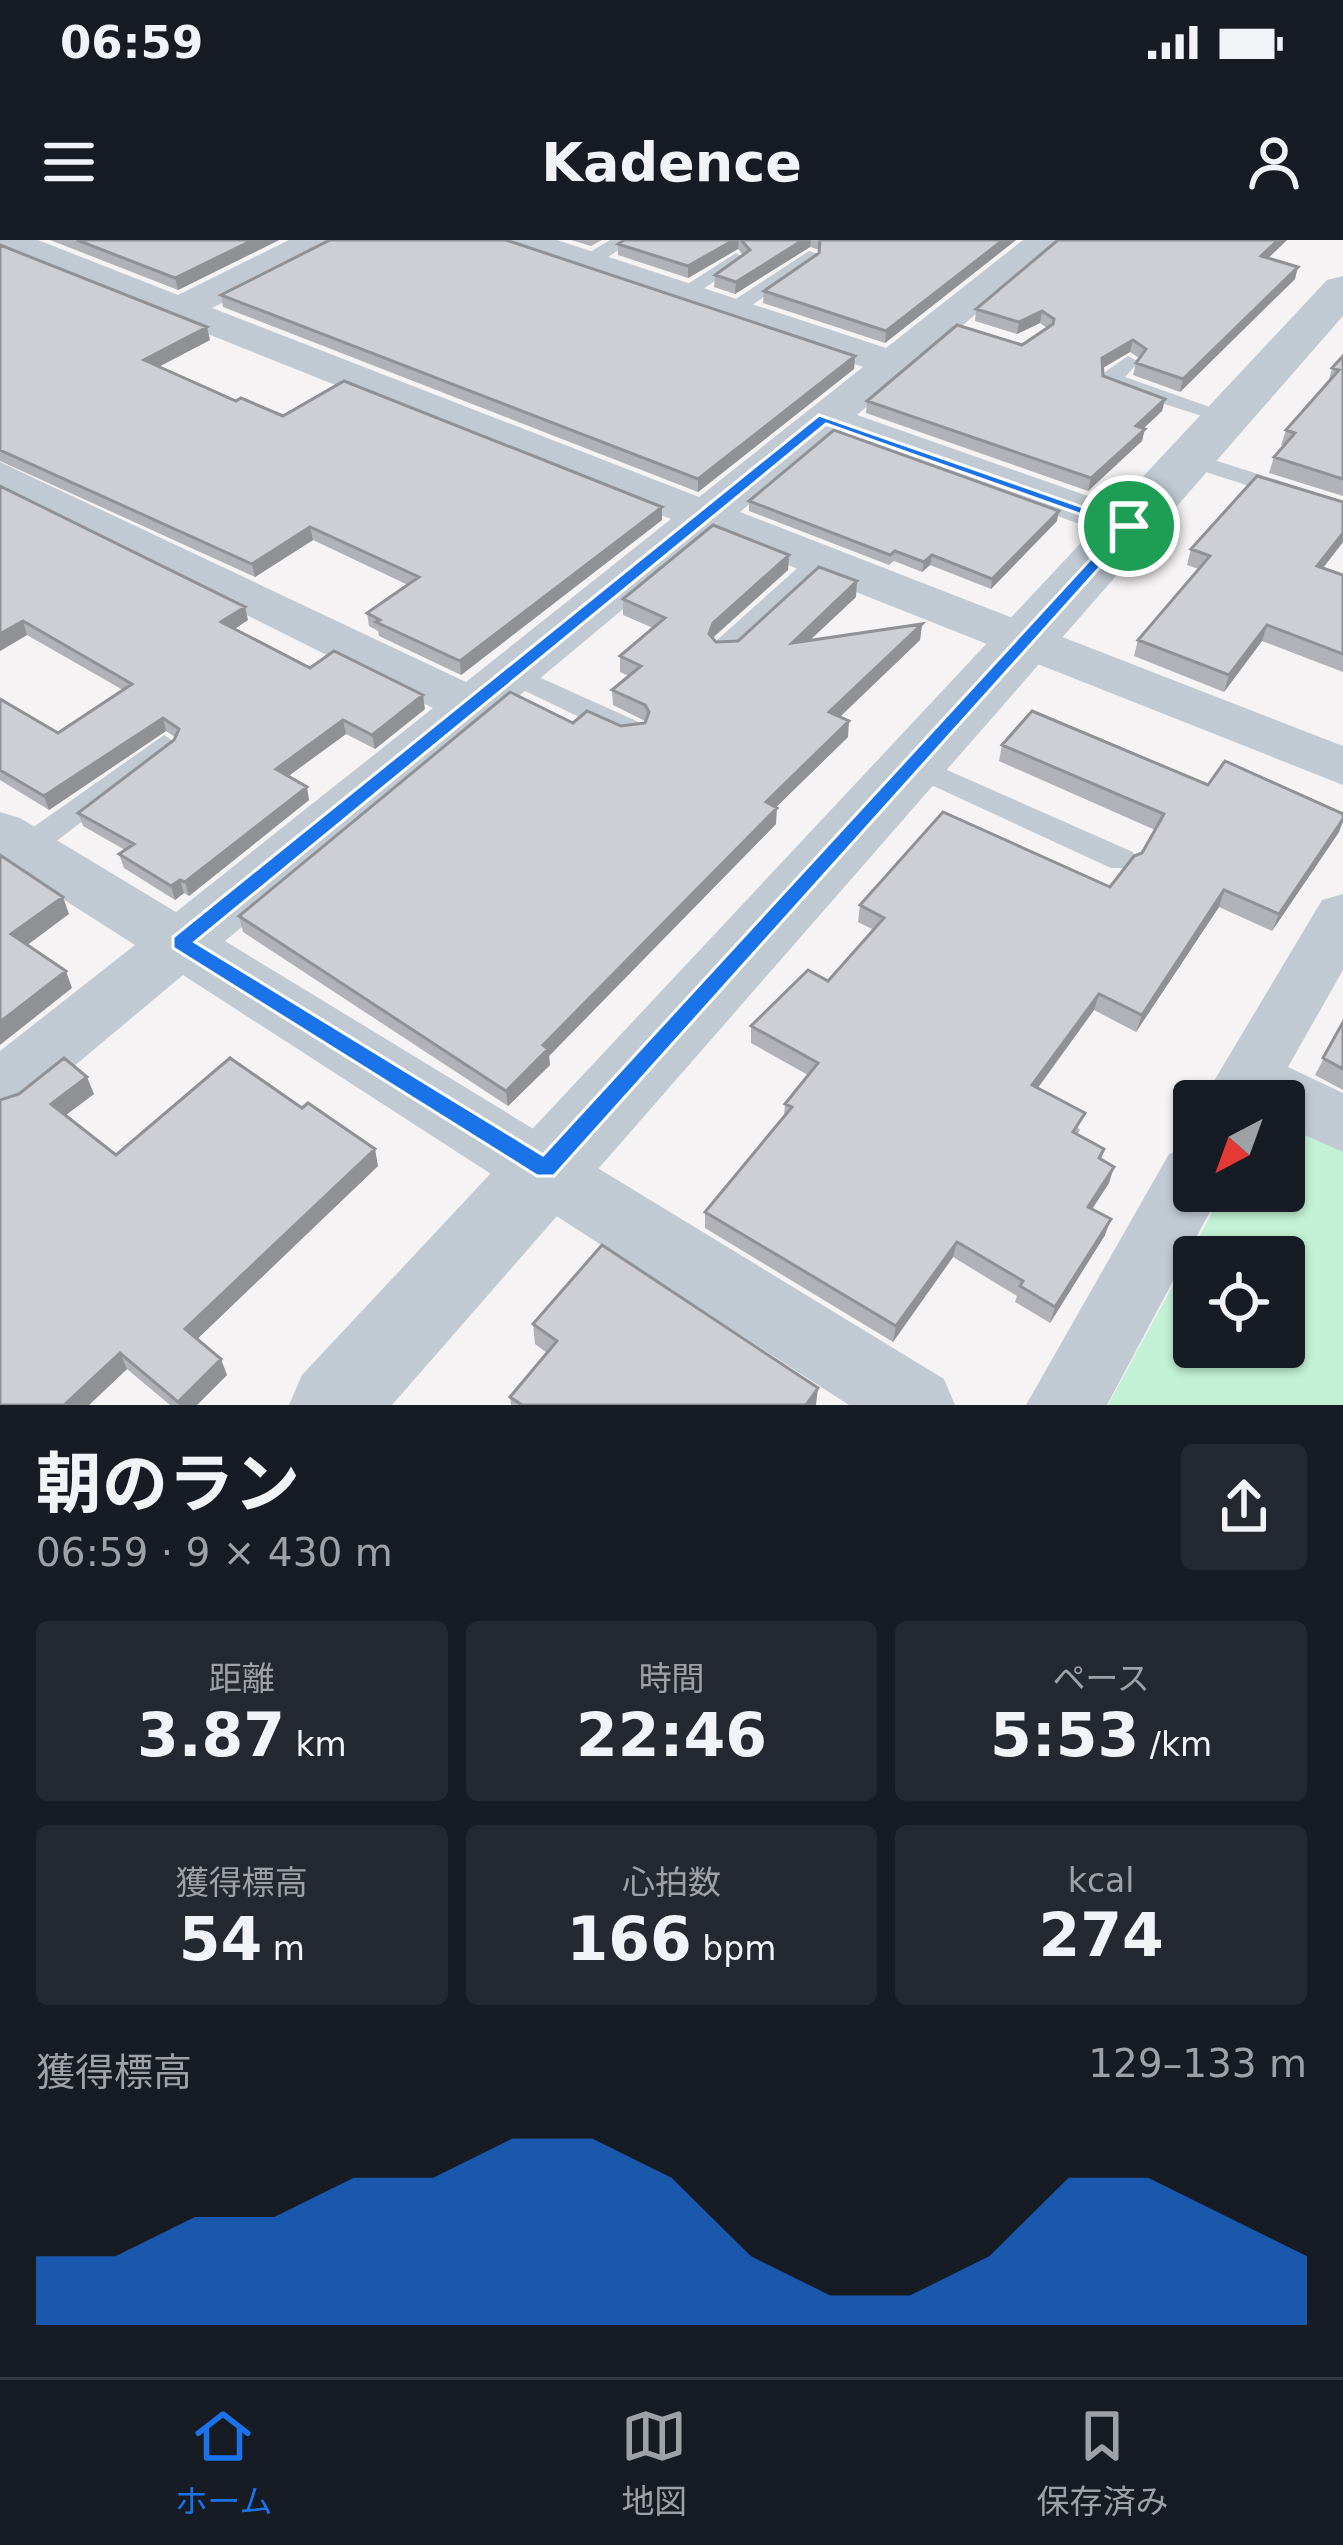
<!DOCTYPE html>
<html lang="ja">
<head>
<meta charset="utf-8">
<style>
  body { margin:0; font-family:"DejaVu Sans","Noto Sans JP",sans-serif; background:#242831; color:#f1f3f6; height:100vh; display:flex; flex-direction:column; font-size:45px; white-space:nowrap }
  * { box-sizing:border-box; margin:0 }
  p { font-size:39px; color:#9ea1a6 }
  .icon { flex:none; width:66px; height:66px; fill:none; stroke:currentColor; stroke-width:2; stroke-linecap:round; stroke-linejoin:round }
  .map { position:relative; height:1165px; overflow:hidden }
  .drawer { display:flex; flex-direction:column; background:#171b24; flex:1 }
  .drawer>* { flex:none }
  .needle { width:78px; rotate:221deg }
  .fabs { position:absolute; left:1173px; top:840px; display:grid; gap:24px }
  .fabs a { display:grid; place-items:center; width:132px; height:132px; border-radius:12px; background:#171b24; box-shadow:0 3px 9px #0004; font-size:60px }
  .pin { position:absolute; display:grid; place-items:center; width:102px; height:102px; color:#fff; margin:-51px; border:6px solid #fff; border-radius:50%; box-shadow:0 3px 12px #0007 }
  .round { display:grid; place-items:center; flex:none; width:126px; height:126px; border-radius:12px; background:#242831 }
  .headline { display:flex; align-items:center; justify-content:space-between; height:204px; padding:0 36px }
  h1 { font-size:66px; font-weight:700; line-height:90px }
  .stats { display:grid; grid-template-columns:repeat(3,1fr); gap:18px; height:204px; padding:12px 36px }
  .stats div { display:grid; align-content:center; border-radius:12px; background:#242831; text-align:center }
  .stats b { font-size:60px; font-weight:700 }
  .stats small { font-size:33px; font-weight:400 }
  .stats p { font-size:33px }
  .chart { height:336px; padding:24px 36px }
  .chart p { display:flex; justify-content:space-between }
  .chart svg { width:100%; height:216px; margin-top:12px; fill:#1a73e8; opacity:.7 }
  .status { display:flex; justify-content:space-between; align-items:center; height:84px; padding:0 60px; background:#171b24; direction:ltr }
  .status svg { height:33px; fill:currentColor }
  header { display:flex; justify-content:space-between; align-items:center; height:156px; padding:0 36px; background:#171b24; font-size:54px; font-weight:700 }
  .tabs { display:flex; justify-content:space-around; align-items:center; height:168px; border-top:3px solid #363941; background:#171b24; font-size:33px; color:#9ea1a6 }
  .tabs a { display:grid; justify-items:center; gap:6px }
  .tabs .selected { color:#1a73e8 }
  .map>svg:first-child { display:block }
  .green { fill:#c3f1d5; fill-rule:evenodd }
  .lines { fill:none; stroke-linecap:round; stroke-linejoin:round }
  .service { fill:#c1cad2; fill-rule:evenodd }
  .minor { fill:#c1cad2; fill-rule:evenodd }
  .tertiary { fill:#c1cad2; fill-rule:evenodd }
  .wall { fill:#b0b2b7 }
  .shaded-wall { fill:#909195 }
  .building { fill:#cdcfd5; stroke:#909195; stroke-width:3 }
  .route { fill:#1a73e8; stroke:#fff; stroke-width:3; fill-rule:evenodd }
</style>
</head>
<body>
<div class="status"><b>06:59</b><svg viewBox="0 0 49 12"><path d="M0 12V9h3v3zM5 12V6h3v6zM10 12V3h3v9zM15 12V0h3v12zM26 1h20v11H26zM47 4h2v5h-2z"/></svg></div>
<header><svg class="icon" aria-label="menu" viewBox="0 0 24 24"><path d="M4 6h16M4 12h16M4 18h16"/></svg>Kadence<svg class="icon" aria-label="person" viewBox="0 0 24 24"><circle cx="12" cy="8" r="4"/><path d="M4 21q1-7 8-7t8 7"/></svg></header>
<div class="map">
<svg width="1343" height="1165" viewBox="0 0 1343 1165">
  <rect width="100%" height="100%" fill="#f5f3f3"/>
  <!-- green -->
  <path class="green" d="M1284 871 1343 900V1165H1108L1224 951H1284ZM1194 1017H1284V1107H1194Z"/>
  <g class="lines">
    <!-- service -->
    <path class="service" d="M610 0H634L594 26H580V18Z
      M809 11 816 13V21L739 74H725V66Z
      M736 13 746 19 743 23 689 58 672 54Z
      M1128 116 1139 122 1125 137 1238 177 1227 184 1102 144V134Z
      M1189 212 1343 261V276L1181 224V214Z
      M820 313 829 316 833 321 829 326 734 413H716L712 407 716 401 811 316Z
      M512 425 641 483 645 490 641 497H621L502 440 498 434Z
      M164 495 178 504 174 511 37 616H15L11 608 15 600Z
      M913 515 1133 612 1137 620 1133 628H1111L903 532 899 525Z"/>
    <!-- minor -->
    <path class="minor" d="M0 0H38L178 55 289 0H335L330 8 212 68 699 257 863 127 508 8 503 0H557L886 108 1023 0H1063L857 175 1145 276 1152 286 1145 296 1129 300 1113 296 832 195 740 272 1343 506V545L712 295 225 701 944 1139 955 1165H849L183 735 24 868 0 876V811L135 705 0 619V572L20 578 176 672 433 468 0 252V222L466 442 671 279 0 11Z
      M1343 654V730L1288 827 1343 853V912L1284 886V861H1202L1322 660Z
      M1194 905V951H1221L1107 1165H1026L1169 914Z"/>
    <!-- tertiary -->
    <path class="tertiary" d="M1343 36V76L392 1165H289L302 1135 1327 40Z"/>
  </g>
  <!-- wall -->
  <path class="wall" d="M50 0H279L178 50Z
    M571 0H602L591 6Z
    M624 0H1016L885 103 763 63 764 51 819 13 820 10 810 7 735 54 714 47 715 35 743 15 738 9 688 38 618 15V4Z
    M1058 0H1287L1268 18 1295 39 1180 152 1133 135 1136 123 1139 118 1130 112 1103 128V136L1165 159 1162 171 1144 188 1142 201 1088 251 866 173 867 161 1022 105 1047 88 1040 83 1017 94 975 81 976 69Z
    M0 5 210 100 158 127 236 161 283 176 662 267V280L461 435 379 396 378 391 369 386 367 373 408 345 313 300 255 337 0 221Z
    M221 55 855 116 854 129 698 252 223 67Z
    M1343 116V256L1269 233 1274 217 1284 206 1281 205 1286 190 1328 143 1332 128Z
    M0 246 248 380 234 389 310 428 425 469 375 509 346 494 288 536 309 560 189 656 184 653 175 660 124 628 119 614 125 610 83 586 78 573 174 500 175 497 166 491 49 570 0 540V459L58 493 123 450 27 395 0 411Z
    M749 261 1057 281 991 349 930 325 922 332 894 321 889 325 749 271Z
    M1343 262V302L1323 328 1343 335V432L1262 401 1224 452 1134 416 1138 400 1199 329 1187 325 1191 309Z
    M789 315 788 330 713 398 716 402 738 401 856 357 810 400 922 384 920 400 840 477 848 497 776 567V584L549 816 550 825 508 866 243 692 239 676 573 483 621 486 645 483V481L613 465 612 450 629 436 620 432V416L653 388 623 375V359Z
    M1002 505 1208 545 1343 574V582L1339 592 1272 691 1219 667 1136 792 1094 770 1038 848 1080 890 1077 895 1104 909 1101 920 1109 943 1092 969 1105 995 1050 1083 1015 1062 1017 1056 953 1017 893 1102 705 988V972L784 876 785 864 808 835 751 803V786L828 741 874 690 858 682 860 665 1110 647 1142 613 1155 590 999 521Z
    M1343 782V850L1315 835Z
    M94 854 65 875 116 915 378 926 197 1099 227 1135 197 1165H170L127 1129 89 1165H0V860Z
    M533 1084 816 1165H511L510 1157 547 1113 535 1104Z"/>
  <!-- shaded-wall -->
  <path class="shaded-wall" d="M253 0H279L178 50 175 38Z
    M734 0H739L738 9 688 38V26Z
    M803 0H811L810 7 735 54 736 42Z
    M1003 0H1016L885 103 886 91Z
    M1278 0H1287L1258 28 1261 16Z
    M1298 27 1295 39 1180 152 1183 139Z
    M1042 71 1040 83 1017 94 1019 82Z
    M207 87 210 100 147 133 144 120Z
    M1133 100 1130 112 1099 130 1102 118Z
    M855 116 854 129 698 252V239Z
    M1165 159 1162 171 1133 198 1136 186Z
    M1145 189 1142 201 1088 251 1091 238Z
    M662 267V280L461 435 460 421Z
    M1059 271 1057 281 991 349 992 339Z
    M310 287 313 300 255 337 252 324Z
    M1343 293V302L1312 342 1317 326Z
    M789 315 788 330 712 398 709 394 713 383Z
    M932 315 930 325 922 332 924 322Z
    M857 341 856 357 791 418 792 403Z
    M245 367 248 380 224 396 221 382Z
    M23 381 27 395 0 411V394Z
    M922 384 920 400 828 488 829 472Z
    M1267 385 1262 401 1224 452 1229 435Z
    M423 455 425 469 375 509 372 495Z
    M163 478 166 491 49 570 44 556Z
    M343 480 346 494 279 543 276 529Z
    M849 481 848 497 765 578 766 562Z
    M307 547 309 560 189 656 185 642Z
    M777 568 776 584 549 816 550 825 508 866 506 851 543 805Z
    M1343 579 1339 592 1272 691 1279 674Z
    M180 640 184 653 175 660 171 646Z
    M1224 650 1219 667 1136 792 1142 775Z
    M63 657 69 674 18 712 11 694Z
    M66 731 72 748 0 805V782Z
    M1099 754 1094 770 1028 861 1032 845Z
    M87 837 94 854 58 881 51 864Z
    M375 909 378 926 191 1105 185 1089Z
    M1114 927 1109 943 1083 983 1088 967Z
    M1111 979 1105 995 1050 1083 1055 1067Z
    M957 1002 953 1017 893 1102 896 1086Z
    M120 1113 127 1129 89 1165H64Z
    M221 1119 227 1135 197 1165H179L178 1162Z
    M818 1148 816 1165H806Z"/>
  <!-- building -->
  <path class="building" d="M77 0H253L175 38Z
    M330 0H506L855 116 698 239 221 55Z
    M624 0H734L688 26 618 4Z
    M741 0H803L736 42 715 35 750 10Z
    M820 0H1003L886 91 764 51 819 13Z
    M1058 0H1278L1261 16 1298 27 1183 139 1136 123 1146 109 1133 100 1102 118 1103 136 1165 159 1136 186 1145 189 1091 238 867 161 957 85 1022 105 1053 84 1054 79 1042 71 1019 82 976 69Z
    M0 5 207 87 144 120 236 161 241 158 283 176 344 141 662 267 460 421 376 382 380 380 367 373 419 337 310 287 252 324 0 210Z
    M1343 116V239L1274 217 1295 193 1286 190 1339 130 1332 128Z
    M834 190 1059 271 992 339 932 315 924 322 895 311 890 315 749 261Z
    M1257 236 1343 262V293L1317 326 1343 335V414L1267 385 1229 435 1138 400 1210 316 1191 309Z
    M0 246 245 367 221 382 310 428 334 411 423 455 372 495 343 480 276 529 307 547 185 642 180 640 171 646 119 614 134 604 78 573 174 500 179 489 163 478 44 556 0 530V459L58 493 132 444 23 381 0 394Z
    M713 285 789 315 713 383 709 394 716 402 738 401 819 327 857 341 792 403 922 384 829 472 849 481 766 562 777 568 543 805 548 809 506 851 239 676 510 452 573 483 587 471 621 486 645 483 649 472 645 465 612 450 641 426 620 416 665 378 623 359Z
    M1032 471 1208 545 1225 521 1343 574V579L1279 674 1224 650 1142 775 1099 754 1032 845 1085 873 1073 892 1104 909 1099 918 1114 927 1088 967 1111 979 1055 1067 1020 1046 1023 1041 957 1002 896 1086 705 972 792 867 785 864 818 823 751 786 808 730 828 741 884 678 860 665 943 572 1110 647 1134 616 1142 613 1164 574 1002 505Z
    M0 615 63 657 11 694 66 731 0 782Z
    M1343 782V829L1323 818Z
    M64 818 87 837 51 864 116 915 230 818 302 868 308 863 375 909 185 1089 221 1119 178 1162 120 1113 64 1165H0V860L19 854Z
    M602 1005 818 1148 806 1165H522L510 1157 557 1101 533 1084Z"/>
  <!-- route -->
  <path class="route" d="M819 175 1137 286 554 936H537L173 708V697ZM826 184 1119 288 543 915 195 702Z"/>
</svg>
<div class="fabs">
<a><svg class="needle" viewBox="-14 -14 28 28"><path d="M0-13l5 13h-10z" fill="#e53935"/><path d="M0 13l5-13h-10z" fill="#9ea1a6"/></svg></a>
<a><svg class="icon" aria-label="locate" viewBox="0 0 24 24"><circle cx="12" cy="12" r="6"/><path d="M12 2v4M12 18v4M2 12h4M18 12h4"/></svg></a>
</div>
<div class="pin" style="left:1129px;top:286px;background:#1e9e55"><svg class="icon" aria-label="arrive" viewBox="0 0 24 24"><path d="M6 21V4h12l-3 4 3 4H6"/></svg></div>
</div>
<section class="drawer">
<div class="headline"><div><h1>朝のラン</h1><p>06:59 · 9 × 430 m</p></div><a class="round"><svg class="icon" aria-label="share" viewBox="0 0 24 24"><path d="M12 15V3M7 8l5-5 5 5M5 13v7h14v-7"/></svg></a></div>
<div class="stats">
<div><p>距離</p><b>3.87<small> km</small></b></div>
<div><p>時間</p><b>22:46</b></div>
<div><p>ペース</p><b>5:53<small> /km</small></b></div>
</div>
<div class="stats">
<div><p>獲得標高</p><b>54<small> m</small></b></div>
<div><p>心拍数</p><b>166<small> bpm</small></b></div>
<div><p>kcal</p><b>274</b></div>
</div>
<div class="chart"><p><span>獲得標高</span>129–133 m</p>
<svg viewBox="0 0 160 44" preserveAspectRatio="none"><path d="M0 44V30L10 30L20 22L30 22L40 14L50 14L60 6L70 6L80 14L90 30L100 38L110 38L120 30L130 14L140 14L150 22L160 30V44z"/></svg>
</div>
</section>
<nav class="tabs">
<a class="selected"><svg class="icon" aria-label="home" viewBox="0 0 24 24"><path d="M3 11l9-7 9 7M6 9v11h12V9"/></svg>ホーム</a>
<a><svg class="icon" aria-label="map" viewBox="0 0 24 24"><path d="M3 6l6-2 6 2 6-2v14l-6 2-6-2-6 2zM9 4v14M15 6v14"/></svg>地図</a>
<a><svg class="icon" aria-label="saved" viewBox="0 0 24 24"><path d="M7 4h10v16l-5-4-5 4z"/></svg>保存済み</a>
</nav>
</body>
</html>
